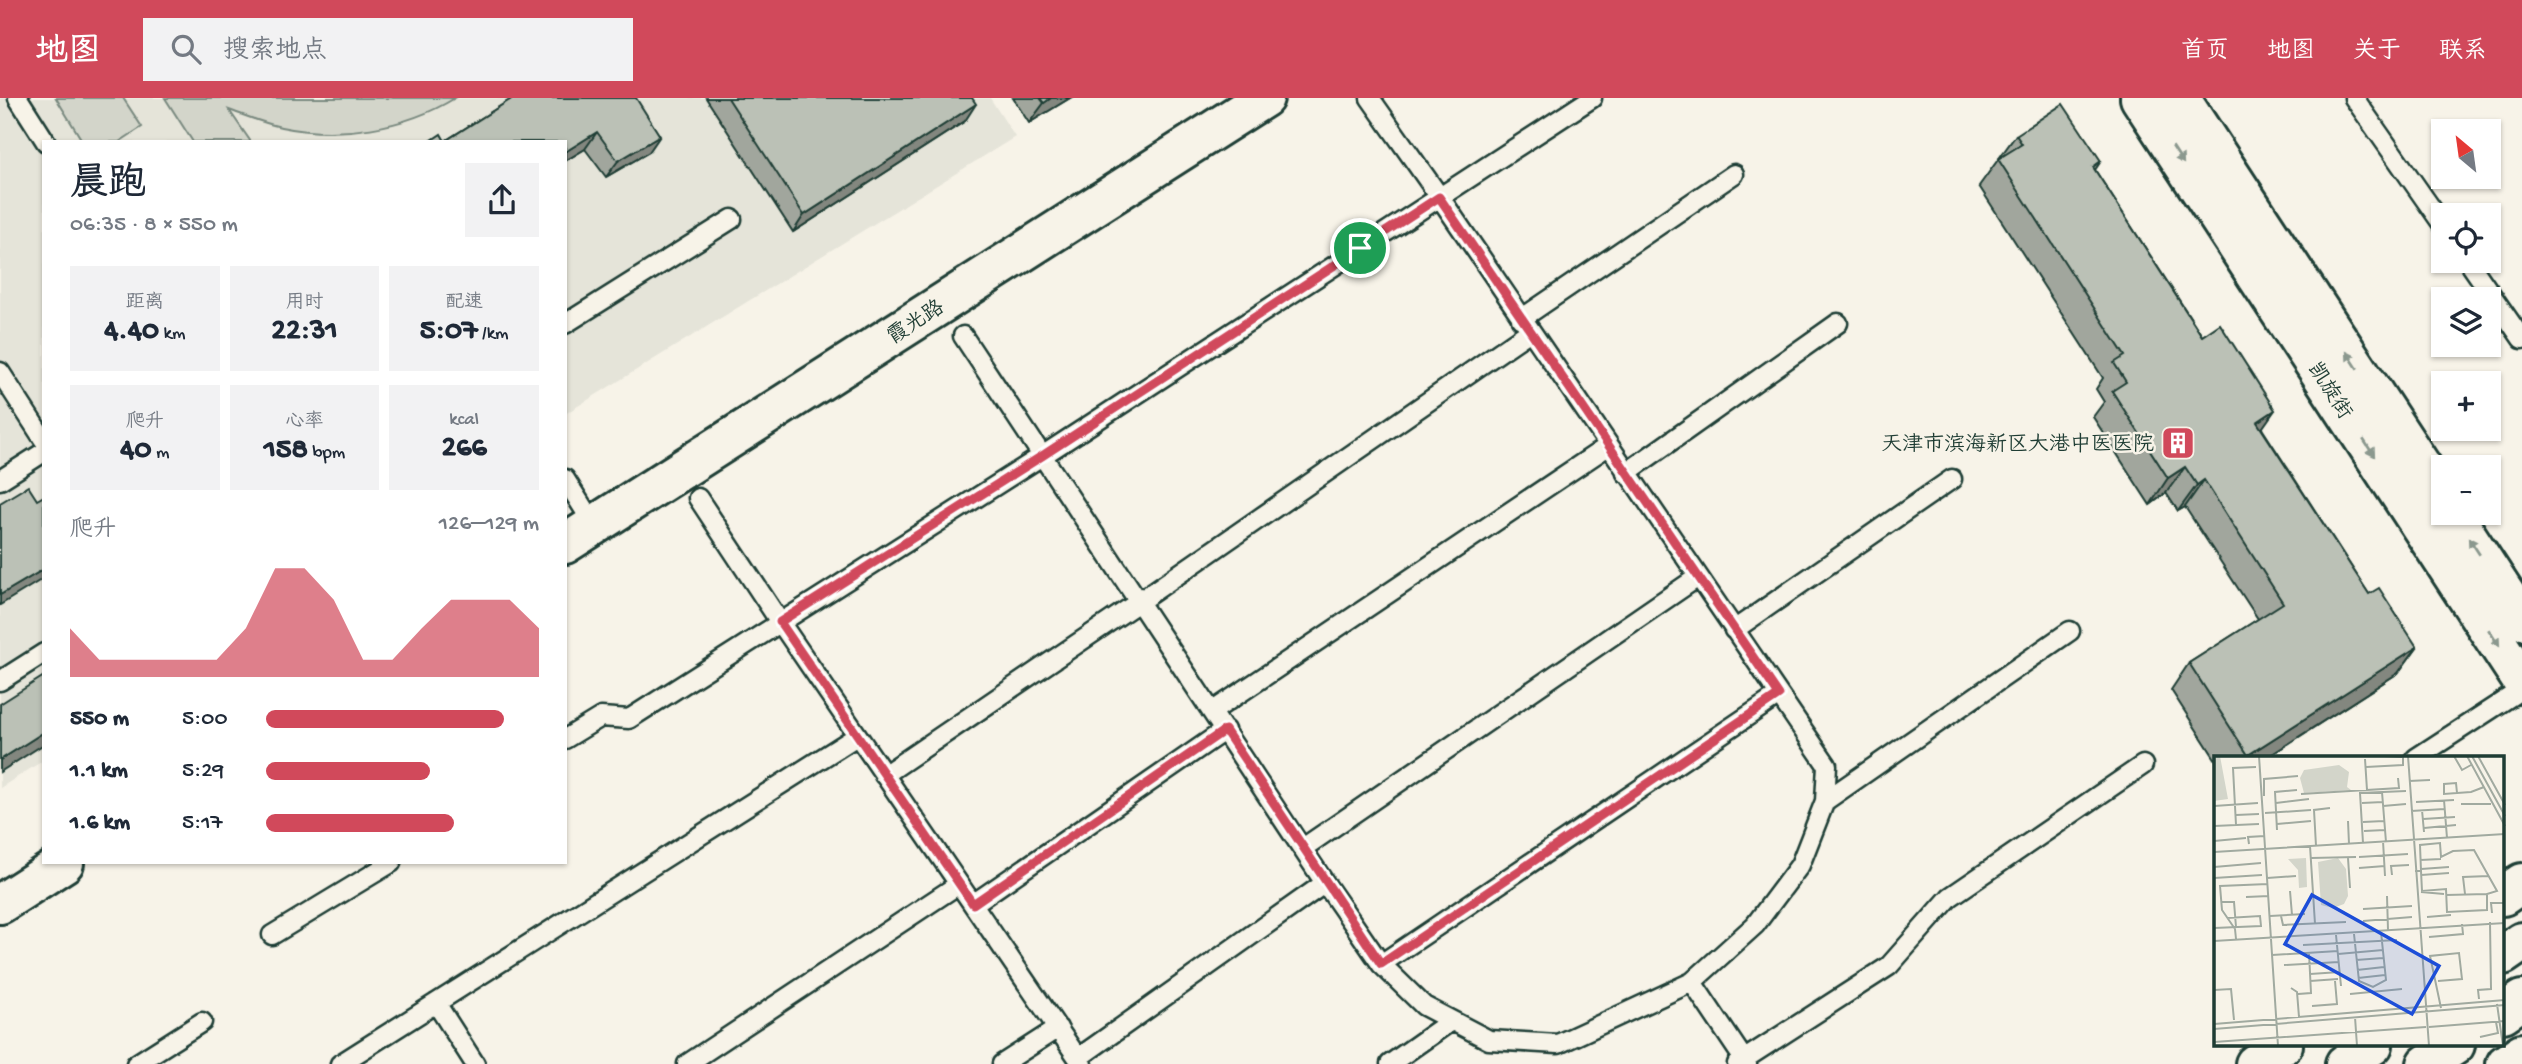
<!DOCTYPE html>
<html lang="zh">
<head>
<meta charset="utf-8">
<style>
  body { margin:0; font-family:"Gochi Hand","LXGW WenKai TC",sans-serif; background:#f2f2f3; color:#1f2937; height:100vh; display:flex; flex-direction:column; font-size:26px; white-space:nowrap }
  * { box-sizing:border-box; margin:0 }
  p { font-size:23px; color:#747a83 }
  .icon { flex:none; width:38px; height:38px; fill:none; stroke:currentColor; stroke-width:2; stroke-linecap:round; stroke-linejoin:round }
  .map { position:relative; flex:1; overflow:hidden }
  .panel { position:absolute; left:42px; top:42px; width:525px; height:724px; display:flex; flex-direction:column; background:#fff; border-radius:0px; box-shadow:0 2px 5px #0004 }
  .panel>* { flex:none }
  .needle { width:46px; rotate:331deg }
  .buttons { position:absolute; left:2431px; top:21px; display:grid; gap:14px }
  .buttons a { display:grid; place-items:center; width:70px; height:70px; border-radius:0px; background:#fff; box-shadow:0 2px 5px #0004; font-size:35px }
  .pin { position:absolute; display:grid; place-items:center; width:60px; height:60px; color:#fff; margin:-30px; border:4px solid #fff; border-radius:50%; box-shadow:0 2px 7px #0007 }
  .round { display:grid; place-items:center; flex:none; width:74px; height:74px; border-radius:0px; background:#f2f2f3 }
  .headline { display:flex; align-items:center; justify-content:space-between; height:119px; padding:0 28px }
  h1 { font-size:38px; font-weight:800; line-height:52px }
  .metrics { display:grid; grid-template-columns:repeat(3,1fr); gap:10px; height:119px; padding:7px 28px }
  .metrics div { display:grid; align-content:center; border-radius:0px; background:#f2f2f3; text-align:center }
  .metrics b { font-size:30px; font-weight:800 }
  .metrics small { font-size:19px; font-weight:400 }
  .metrics p { font-size:19px }
  .chart { height:196px; padding:14px 28px }
  .chart p { display:flex; justify-content:space-between }
  .chart svg { width:100%; height:126px; margin-top:7px; fill:#d1495b; opacity:.7 }
  ul { padding:0 28px; list-style:none; font-size:23px }
  li { display:grid; grid-template-columns:112px 84px 1fr; align-items:center; height:52px }
  li i { height:18px; border-radius:9px; background:#d1495b }
  header { display:flex; align-items:center; gap:42px; box-sizing:border-box; height:98px; padding:0 35px; background:#d1495b; color:#fff }
  header strong { font-size:33px }
  nav { display:flex; gap:38px; margin-inline-start:auto; font-size:24px }
  .search { width:490px; height:63px; background:#f2f2f3; display:flex; align-items:center; gap:18px; box-sizing:border-box; padding:0 24px; border-radius:0px; color:#747a83; font-size:26px }
  .map>svg:first-child { display:block }
  .built { fill:#e5e4d9 }
  .green { fill:#d3d5ca; stroke:#79897f; stroke-width:2 }
  .lines { fill:none; stroke-linecap:round; stroke-linejoin:round }
  .service-casing { stroke:#1f3d34; stroke-width:23 }
  .tertiary-casing { stroke:#1f3d34; stroke-width:44 }
  .secondary-casing { stroke:#1f3d34; stroke-width:44 }
  .primary-casing { stroke:#1f3d34; stroke-width:44 }
  .service { stroke:#f7f3e8; stroke-width:18 }
  .tertiary { stroke:#f7f3e8; stroke-width:38 }
  .secondary { stroke:#f7f3e8; stroke-width:38 }
  .primary { stroke:#f7f3e8; stroke-width:38 }
  .wall { fill:#a1a69d; stroke:#1f3d34; stroke-width:2 }
  .shaded-wall { fill:#83877f; stroke:#1f3d34; stroke-width:2 }
  .building { fill:#bbc1b6; stroke:#1f3d34; stroke-width:2 }
  .oneway { fill:#8b988e }
  .route-casing { stroke:#fff; stroke-width:14 }
  .route { stroke:#d1495b; stroke-width:9 }
  .labels { text-anchor:middle; stroke-width:5; stroke-linejoin:round; paint-order:stroke }
  .street-label { font-size:21px; fill:#1f3d34; stroke:#f7f3e8 }
  .poi-label { font-size:21px; fill:#1f3d34; stroke:#f7f3e8; text-anchor:end }
  .inset-road { fill:none; stroke:#a1aaa0; stroke-width:2 }
  .view { fill:#1d4ed8; fill-opacity:0.15; stroke:#1d4ed8; stroke-width:3.5 }
  .inset-edge { fill:none; stroke:#1f3d34; stroke-width:3.5 }
</style>
</head>
<body>
<header>
<strong>地图</strong>
<div class="search"><svg class="icon" aria-label="search" viewBox="0 0 24 24"><circle cx="10" cy="10" r="6"/><path d="M15 15l6 6"/></svg>搜索地点</div>
<nav><a>首页</a><a>地图</a><a>关于</a><a>联系</a></nav>
</header>
<div class="map">
<svg width="2522" height="966" viewBox="0 0 2522 966">
  <rect width="100%" height="100%" fill="#f7f3e8"/>
  <filter id="ink" filterUnits="userSpaceOnUse"><feTurbulence type="fractalNoise" baseFrequency=".0143" numOctaves="2"/><feDisplacementMap in="SourceGraphic" scale="14" xChannelSelector="R" yChannelSelector="G"/><feConvolveMatrix kernelMatrix="1 2 1 2 8 2 1 2 1" color-interpolation-filters="sRGB"/></filter>
  <g filter="url(#ink)">
    <!-- built -->
    <path class="built" d="M0 0H990L1015 39 565 316V44H44V662L0 690Z"/>
    <!-- green -->
    <path class="green" d="M56 0H123L142 29 119 44H83Z
      M165 0H455C405 31 338 41 281 29 263 25 246 18 229 12L251 44H193Z"/>
    <g class="lines">
      <defs>
        <path id="service" d="M18 0 46 44
          M2354 0 2443 127
          M2468 163 2522 241
          M1521 221 1734 76
          M565 226 732 121
          M963 238 1325 785 1381 866 1424 908 1489 942 1558 946 1692 884 1755 827 1800 767 1825 703 1827 667 1439 98 1370 0
          M0 274 44 342
          M1626 375 1838 225
          M565 381 594 427
          M0 382 44 354
          M698 400 780 524 1082 966
          M1734 532 1952 381
          M0 583 44 555
          M1213 613 1608 348
          M565 641 601 619 629 621 1042 358 1592 0
          M2416 660 2522 591
          M884 677 1140 503 1530 233
          M1825 703 2070 533
          M1303 750 1698 479
          M973 806 1225 632
          M272 837 391 765
          M1381 866 1779 597
          M1692 884 1747 966
          M436 905 475 966
          M1078 960 1325 785
          M136 966 202 924
          M340 966 857 638
          M687 966 959 786
          M1002 966 1058 930
          M1390 966 1451 923
          M1737 966 1889 868 1950 799 2143 667"/>
        <path id="tertiary" d="M2140 0 2522 583
          M2180 0 2443 401
          M2452 415 2522 522
          M565 446 1264 0
          M0 806 64 765"/>
        <path id="secondary" d="M2503 798 2522 785
          M2255 966 2283 947
          M2506 966 2522 955"/>
        <path id="primary" d="M2503 857 2522 844
          M2503 915 2522 902
          M2345 966 2373 947
          M2427 966 2455 947"/>
      </defs>
      <!-- service casing -->
      <use href="#service" class="service-casing"/>
      <!-- tertiary casing -->
      <use href="#tertiary" class="tertiary-casing"/>
      <!-- secondary casing -->
      <use href="#secondary" class="secondary-casing"/>
      <!-- primary casing -->
      <use href="#primary" class="primary-casing"/>
      <!-- service -->
      <use href="#service" class="service"/>
      <!-- tertiary -->
      <use href="#tertiary" class="tertiary"/>
      <!-- secondary -->
      <use href="#secondary" class="secondary"/>
      <!-- primary -->
      <use href="#primary" class="primary"/>
    </g>
    <!-- wall -->
    <path class="wall" d="M513 0 649 54 606 79 585 51 565 63V44L445 43Z
      M706 0H972L965 23 793 134Z
      M1013 0H1070L1029 25Z
      M2016 37 2101 63 2095 72 2369 496 2417 549 2398 575 2266 660H2216V662L2171 592 2189 565 2258 521 2185 409 2178 413 2166 395 2150 407 2093 319 2104 304 2096 291 2103 280 1979 88Z"/>
    <!-- shaded-wall -->
    <path class="shaded-wall" d="M1051 0H1070L1029 25 1044 5Z
      M976 6 965 23 793 134 804 117Z
      M597 34 585 51 565 63V54Z
      M660 38 649 54 606 79 618 63Z
      M2275 312 2256 339 2257 324Z
      M2185 369 2166 395 2150 407 2168 380Z
      M2204 382 2185 409 2178 413 2197 387Z
      M44 471V480L0 507V497Z
      M2417 549 2398 575 2266 660H2246L2248 657Z
      M44 634V646L0 674V662Z"/>
    <!-- building -->
    <path class="building" d="M513 0H636L660 38 618 63 597 34 565 54V44H429L441 36 445 43Z
      M728 0H972L976 6 804 117Z
      M1040 0H1051L1044 5Z
      M2063 6 2101 63 2093 69 2202 238 2220 226 2275 312 2257 324 2369 496 2379 490 2417 549 2248 657 2189 565 2283 505 2204 382 2197 387 2185 369 2168 380 2112 293 2126 284 2114 265 2125 258 1998 61 2022 46 2016 37Z
      M28 388 37 402 44 398V471L0 497V405Z
      M44 578V634L0 662V606Z"/>
    <!-- one-way arrows -->
    <defs><path id="oneway-solid" d="M-6-.8H1V-3.2L6.5 0L1 3.2V.8H-6Z" transform="scale(1.75)"/></defs>
    <g class="oneway">
      <use href="#oneway-solid" transform="translate(2178 57) rotate(57)"/>
      <use href="#oneway-solid" transform="translate(2352 262) rotate(-123)"/>
      <use href="#oneway-solid" transform="translate(2369 350) rotate(57)"/>
      <use href="#oneway-solid" transform="translate(2474 448) rotate(-123)"/>
      <use href="#oneway-solid" transform="translate(2494 540) rotate(57)"/>
    </g>
  </g>
  <g class="lines" filter="url(#ink)">
    <defs>
      <path id="route" d="M1439 99 1779 597 1381 866 1225 632 973 806 780 524 1042 358Z"/>
    </defs>
    <!-- route casing -->
    <use href="#route" class="route-casing"/>
    <!-- route -->
    <use href="#route" class="route"/>
  </g>
  <!-- icons -->
  <defs>
    <symbol id="building-square" viewBox="-11 -11 22 22"><rect x="-9" y="-9" width="18" height="18" rx="4" fill="#d1495b" stroke="#f7f3e8"/><path d="M-4-6H4V6H1V3H-1V6H-4ZM-2.5-4.3h1.7v1.8h-1.7ZM.8-4.3h1.7v1.8H.8ZM-2.5-1h1.7V.8h-1.7ZM.8-1h1.7V.8H.8Z" fill="#fff"/></symbol>
  </defs>
  <g fill-rule="evenodd">
    <use href="#building-square" x="2159" y="326" width="38" height="38"/>
  </g>
  <g class="labels">
    <!-- street labels -->
    <g class="street-label">
      <text transform="translate(915 223) rotate(-33)" y="7">霞光路</text>
      <text transform="translate(2331 292) rotate(57)" y="7">凯旋街</text>
    </g>
    <!-- poi labels -->
    <g class="poi-label">
      <text x="2154" y="352">天津市滨海新区大港中医医院</text>
    </g>
  </g>
  <!-- overview -->
  <g transform="translate(2214 658)">
    <rect width="290" height="290" fill="#f7f3e8"/>
    <path d="M0 0H6L14 43 0 45ZM125 9 135 16 133 31 137 34 90 37 86 22 90 14ZM92 102 93 131 85 132 84 114 74 103ZM124 102 132 113 134 140 130 148 119 152 107 149 104 106Z" fill="#d3d5ca"/>
    <path class="inset-road" d="M45 0 64 290M194 0 215 290M240 0 248 14 257 9M253 0 291 70M258 0 291 60M264 0 291 49M151 3 153 34M152 11 189 9V1L170 0M195 25 216 24M168 36 172 86M243 37 242 27 230 28V38L243 37 257 36 270 31M87 38 185 32 184 22M50 40V23L84 20M230 44 233 82M202 46 240 44M62 47 95 43M148 47 169 46M247 48H277M0 50 44 47M169 50 192 48M208 54 210 76M197 55 231 53M51 57 97 54M22 59 45 58M209 63 241 61M134 65 135 88M149 66 170 65M63 68 97 65M22 69 19 12 42 11M0 70 45 68M210 72 242 69M63 74 61 36 83 34M150 75 171 74M0 85 32 82M169 85 171 120M149 87 146 37 192 35M35 88 34 81 51 80M96 90 101 168M102 90 100 54 116 52M0 96 291 78M145 101 194 98M97 102 142 101M134 102 136 132M206 104 227 103M0 111 47 107M145 112 171 110M207 113 235 111M201 115H207L208 135 232 133 233 156 273 154V138L283 135 260 94 239 95 227 101 226 87 206 89 207 115M178 119 177 110 195 109M207 119 235 117M0 122 48 119M53 122 82 120M76 135 78 159M207 136 230 138M251 138 249 121 275 120M232 139 273 138M173 140 174 174M32 141 55 140M7 146H20L22 171M149 153 198 150M278 157 277 147H291M56 160 91 158M67 160 69 169 132 166M213 161 237 159M149 165 198 161M0 172 47 170 46 160 13 162M140 178 145 225 159 231 172 224 167 176M122 179 127 230M215 181 249 178 248 168M22 183 21 173 8 154 6 130 54 128M0 185 291 167M89 189 183 184M124 198 169 194M58 199 124 195M142 204 169 202M70 209 125 206M143 214 170 211M96 218 126 216M144 222 171 219M96 225 124 223M224 225 248 223 245 197 216 200 227 252M77 232 83 236 85 261M0 234 17 233 20 264M84 238 97 237 95 197M136 238 188 233M265 243 264 234 277 233 276 166M283 248 289 290M98 250 123 248 121 225M141 261 143 290M0 268 291 244M215 271 291 265M0 273 291 249M266 281 284 277 282 266M0 286 212 271"/>
    <path class="view" d="M98 139 225 210 198 258 71 188Z"/>
    <rect width="290" height="290" class="inset-edge"/>
  </g>
</svg>
<div class="buttons">
<a><svg class="needle" viewBox="-14 -14 28 28"><path d="M0-13l5 13h-10z" fill="#e53935"/><path d="M0 13l5-13h-10z" fill="#747a83"/></svg></a>
<a><svg class="icon" aria-label="locate" viewBox="0 0 24 24"><circle cx="12" cy="12" r="6"/><path d="M12 2v4M12 18v4M2 12h4M18 12h4"/></svg></a>
<a><svg class="icon" aria-label="layers" viewBox="0 0 24 24"><path d="M12 4l9 5-9 5-9-5zM3 14l9 5 9-5"/></svg></a>
<a>+</a>
<a>−</a>
</div>
<div class="pin" style="left:1360px;top:150px;background:#1e9e55"><svg class="icon" aria-label="arrive" viewBox="0 0 24 24"><path d="M6 21V4h12l-3 4 3 4H6"/></svg></div>
<section class="panel">
<div class="headline"><div><h1>晨跑</h1><p>06:35 · 8 × 550 m</p></div><a class="round"><svg class="icon" aria-label="share" viewBox="0 0 24 24"><path d="M12 15V3M7 8l5-5 5 5M5 13v7h14v-7"/></svg></a></div>
<div class="metrics">
<div><p>距离</p><b>4.40<small> km</small></b></div>
<div><p>用时</p><b>22:31</b></div>
<div><p>配速</p><b>5:07<small> /km</small></b></div>
</div>
<div class="metrics">
<div><p>爬升</p><b>40<small> m</small></b></div>
<div><p>心率</p><b>158<small> bpm</small></b></div>
<div><p>kcal</p><b>266</b></div>
</div>
<div class="chart"><p><span>爬升</span>126–129 m</p>
<svg viewBox="0 0 160 44" preserveAspectRatio="none"><path d="M0 44V27L10 38L20 38L30 38L40 38L50 38L60 27L70 6L80 6L90 17L100 38L110 38L120 27L130 17L140 17L150 17L160 27V44z"/></svg>
</div>
<ul>
<li><b>550 m</b>5:00<i style="width:87%"></i></li>
<li><b>1.1 km</b>5:29<i style="width:60%"></i></li>
<li><b>1.6 km</b>5:17<i style="width:69%"></i></li>
</ul>
</section>
</div>
</body>
</html>
